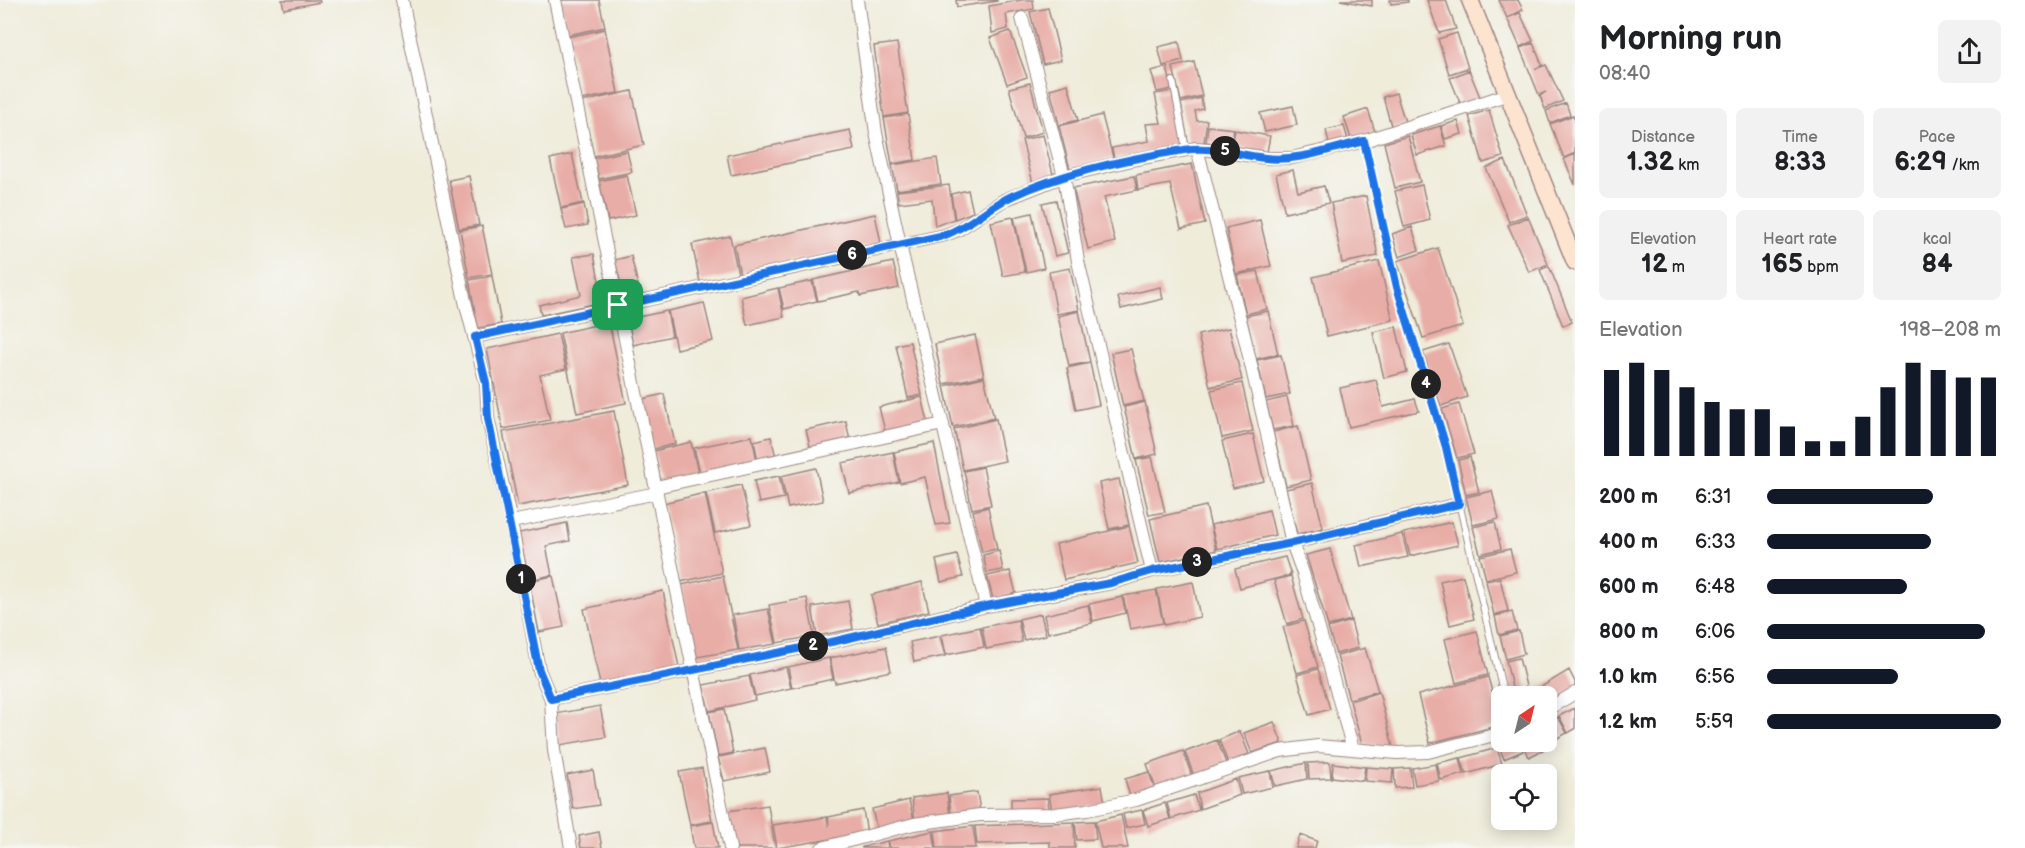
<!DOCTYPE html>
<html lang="en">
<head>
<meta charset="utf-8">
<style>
  body { margin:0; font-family:"Balsamiq Sans",sans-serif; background:#f2f2f2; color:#202124; height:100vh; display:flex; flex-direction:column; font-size:22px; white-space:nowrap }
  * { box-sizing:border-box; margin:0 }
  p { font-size:20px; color:#757577 }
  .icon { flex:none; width:33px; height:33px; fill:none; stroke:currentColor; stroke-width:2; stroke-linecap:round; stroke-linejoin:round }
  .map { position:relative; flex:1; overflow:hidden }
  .sheet { display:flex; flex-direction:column; background:#fff; width:450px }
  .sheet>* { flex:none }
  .needle { width:39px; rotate:35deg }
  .fabs { position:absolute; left:1491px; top:686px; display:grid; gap:12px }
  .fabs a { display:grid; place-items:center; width:66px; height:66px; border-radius:9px; background:#fff; box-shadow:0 3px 15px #0003; font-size:30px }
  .pin { position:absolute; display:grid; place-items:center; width:51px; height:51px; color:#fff; margin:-26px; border-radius:12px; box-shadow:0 3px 9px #0006 }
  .km { position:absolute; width:30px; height:30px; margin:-15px; border-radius:50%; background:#222; color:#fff; font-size:16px; line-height:30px; text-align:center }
  .round { display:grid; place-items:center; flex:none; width:63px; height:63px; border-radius:9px; background:#f2f2f2 }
  .head { display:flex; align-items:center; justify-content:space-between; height:102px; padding:0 24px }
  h1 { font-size:33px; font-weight:700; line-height:45px }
  .metrics { display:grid; grid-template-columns:repeat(3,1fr); gap:9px; height:102px; padding:6px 24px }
  .metrics div { display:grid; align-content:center; border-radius:9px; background:#f2f2f2; text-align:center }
  .metrics b { font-size:26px; font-weight:700 }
  .metrics small { font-size:16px; font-weight:400 }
  .metrics p { font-size:16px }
  .chart { height:168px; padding:12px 24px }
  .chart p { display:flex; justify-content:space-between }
  .chart svg { width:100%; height:108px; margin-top:6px; stroke:#111827; stroke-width:6 }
  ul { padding:0 24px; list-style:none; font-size:20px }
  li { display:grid; grid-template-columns:96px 72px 1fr; align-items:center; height:45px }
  li i { height:15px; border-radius:8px; background:#111827 }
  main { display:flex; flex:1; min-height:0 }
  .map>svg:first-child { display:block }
  .building { fill:#e9ada7 }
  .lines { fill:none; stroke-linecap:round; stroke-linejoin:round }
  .service-casing { stroke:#9c8682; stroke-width:8 }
  .minor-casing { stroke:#9c8682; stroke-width:14 }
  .secondary-casing { stroke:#9c8682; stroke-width:19 }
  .service { stroke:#fff; stroke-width:6 }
  .minor { stroke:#fff; stroke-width:12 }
  .secondary { stroke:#fde4d1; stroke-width:16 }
  .route-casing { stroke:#fff; stroke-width:12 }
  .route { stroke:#1a73e8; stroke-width:8 }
</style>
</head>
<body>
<main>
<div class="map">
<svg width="1575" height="848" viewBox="0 0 1575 848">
  <rect width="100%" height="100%" fill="#f6f6f2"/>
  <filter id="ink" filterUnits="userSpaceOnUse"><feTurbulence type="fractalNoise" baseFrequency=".0167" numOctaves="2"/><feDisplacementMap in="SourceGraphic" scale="12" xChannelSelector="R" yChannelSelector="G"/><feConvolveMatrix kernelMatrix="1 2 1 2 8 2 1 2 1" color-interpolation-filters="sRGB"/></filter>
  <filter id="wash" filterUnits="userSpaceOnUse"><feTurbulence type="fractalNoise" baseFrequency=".008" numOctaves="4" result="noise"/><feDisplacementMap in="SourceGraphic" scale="24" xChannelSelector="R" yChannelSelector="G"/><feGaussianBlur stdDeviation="1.35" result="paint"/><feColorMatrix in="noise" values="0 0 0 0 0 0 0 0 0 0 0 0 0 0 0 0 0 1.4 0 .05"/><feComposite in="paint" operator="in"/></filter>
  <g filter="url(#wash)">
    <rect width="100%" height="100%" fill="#efecda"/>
    <g id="blocks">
      <!-- building -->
      <path class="building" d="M282 0H319L320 2 284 9Z
        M560 0H599L605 27 568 35Z
        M956 0H997V1L957 7Z
        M1021 0H1033L1034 9 1006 14 1008 29 992 33 989 6Z
        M1340 0H1372V6Z
        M1390 0H1408V2L1391 4Z
        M1427 0H1446L1456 29 1439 33Z
        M1499 0H1518L1523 10 1507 18Z
        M1048 8 1061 60 1043 64 1030 12Z
        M1520 13 1533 41 1520 47 1507 18Z
        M605 29 618 93 581 100 568 37Z
        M1010 31 1027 77 1007 84 990 38Z
        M1457 33 1468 68 1449 74 1438 39Z
        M1179 42 1183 61 1163 66 1158 47Z
        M897 43 908 113 884 117 874 46Z
        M1533 43 1542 65 1535 69 1546 65 1563 101 1545 109 1540 96 1546 92 1539 95 1520 48Z
        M1194 62 1202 96 1181 101 1173 67Z
        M1167 67 1172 89 1157 92 1151 71Z
        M1469 70 1480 97 1461 105 1450 78Z
        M1030 83 1043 132 1023 138 1009 88Z
        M1068 84 1078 120 1059 125 1050 89Z
        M632 91 644 145 594 156 581 102Z
        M1172 91 1183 146 1114 158 1112 148 1149 141 1146 124 1161 123 1155 94Z
        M1396 93 1406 125 1392 129 1383 97Z
        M1201 98 1203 109 1195 111 1197 121 1207 120 1204 142 1188 144 1181 103Z
        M1566 103 1570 115 1550 123 1546 111Z
        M1293 106 1297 125 1265 132 1260 113Z
        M1368 109 1375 132 1351 139 1344 117Z
        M1489 110 1503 157 1483 163 1469 116Z
        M908 114 915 160 892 164 884 118Z
        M1102 115 1113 158 1070 169 1059 126Z
        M1573 115 1575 119V153L1564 158 1550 124Z
        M1458 121 1462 134 1445 139 1441 126Z
        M1208 126 1234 129 1231 146 1206 142Z
        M1344 126 1348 140 1329 144 1326 130Z
        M1440 126 1446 146 1417 155 1411 135Z
        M850 130 854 150 731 175 727 155Z
        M1235 130 1270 136 1267 152 1232 146Z
        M1043 135 1054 178 1033 183 1022 140Z
        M1408 136 1420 182 1395 188 1384 143Z
        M627 151 632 172 599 179 594 158Z
        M572 154 583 203 561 208 550 159Z
        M1575 154V185L1564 159Z
        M937 158 941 184 897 190 892 165Z
        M1505 160 1527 215 1509 222 1486 168Z
        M1192 164 1205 224 1181 229 1170 184 1138 190 1136 175Z
        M1293 170 1298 192 1324 186 1329 203 1285 213 1276 174Z
        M627 175 636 215 608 221 599 181Z
        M469 176 479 225 459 229 449 180Z
        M1134 176 1137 190 1104 197 1115 242 1088 249 1073 188Z
        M949 185 954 219 935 226 932 199 899 203 897 191Z
        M1422 185 1430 220 1404 227 1395 191Z
        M968 190 973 212 955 219 951 194Z
        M1366 196 1378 256 1342 263 1331 203Z
        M1056 200 1068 253 1055 256 1042 203Z
        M584 204 588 225 566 229 561 209Z
        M1032 213 1044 268 1026 272 1014 217Z
        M875 214 881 243 740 274 734 245Z
        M1013 217 1025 272 1003 276 991 222Z
        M1528 217 1548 264 1529 272 1508 225Z
        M1260 220 1271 266 1236 274 1226 228Z
        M482 226 492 274 469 278 460 230Z
        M1412 227 1419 250 1399 257 1392 234Z
        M730 236 738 274 700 282 692 244Z
        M1438 248 1463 326 1423 338 1397 261Z
        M594 254 603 302 541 315 539 305 581 295 573 257Z
        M631 256 640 294 624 297 615 260Z
        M1379 261 1393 320 1327 336 1313 277Z
        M893 262 899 288 860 296 859 292 818 301 813 280Z
        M1549 266 1572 322 1563 326 1540 270Z
        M1070 268 1079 310 1057 314 1049 272Z
        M1258 271 1267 309 1246 314 1237 275Z
        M492 276 501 324 478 328 469 280Z
        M812 281 817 301 784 309 779 288Z
        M1160 287 1163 299 1121 309 1118 297Z
        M778 288 784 317 747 325 741 297Z
        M704 303 713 341 676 349 668 311Z
        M667 311 672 336 633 345 628 319Z
        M1079 311 1090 362 1069 366 1058 316Z
        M1268 311 1278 354 1256 359 1246 316Z
        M609 322 626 403 577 413 560 333Z
        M1396 327 1407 372 1384 378 1373 332Z
        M1229 328 1242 380 1210 387 1198 335Z
        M558 334 566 369 540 375 550 420 503 429 487 349Z
        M975 335 984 376 943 384 935 344Z
        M910 342 922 395 908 398 896 345Z
        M1449 344 1467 397 1441 406 1423 352Z
        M1131 349 1144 401 1123 406 1111 353Z
        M1281 355 1290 394 1266 399 1257 360Z
        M1090 363 1099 405 1076 410 1067 368Z
        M984 377 994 418 953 427 944 386Z
        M1376 380 1383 407 1415 399 1419 411 1349 427 1340 388Z
        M1242 383 1253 431 1222 438 1211 390Z
        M664 394 675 444 654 449 643 399Z
        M922 397 929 426 886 435 879 407Z
        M1287 397 1294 426 1273 430 1266 402Z
        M1145 402 1157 454 1136 459 1124 407Z
        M1459 404 1474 454 1457 458 1442 409Z
        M614 411 628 485 518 506 503 432Z
        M996 419 1005 461 963 470 954 429Z
        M846 421 850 441 811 450 806 430Z
        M1298 426 1311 480 1286 486 1273 432Z
        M1253 434 1264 481 1233 488 1222 441Z
        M752 436 757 461 700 473 694 448Z
        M771 437 776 457 758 461 754 441Z
        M691 442 698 473 661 482 654 451Z
        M934 443 950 523 936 525 925 477 900 483 894 452Z
        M893 452 899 482 849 493 842 463Z
        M1152 457 1165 512 1149 515 1136 460Z
        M1470 457 1479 492 1466 495 1458 460Z
        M983 467 991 505 972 509 964 471Z
        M816 468 823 501 788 508 781 476Z
        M779 476 784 498 759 503 754 481Z
        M1119 479 1129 525 1109 529 1099 483Z
        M1312 483 1323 528 1297 534 1286 489Z
        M741 485 751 525 715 533 706 493Z
        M1492 491 1499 519 1473 525 1466 497Z
        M705 493 722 573 680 582 663 503Z
        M1206 506 1216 550 1160 562 1150 519Z
        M988 507 997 549 982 552 973 511Z
        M1269 510 1275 535 1217 549 1211 525Z
        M1452 522 1458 545 1410 556 1404 533Z
        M1495 522 1501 549 1480 554 1473 527Z
        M567 523 570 541 546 546 552 575 529 580 519 533Z
        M1129 526 1138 563 1064 580 1056 544Z
        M1402 534 1408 557 1361 567 1356 545Z
        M1330 549 1351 620 1328 626 1306 555Z
        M1510 549 1516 572 1486 579 1480 556Z
        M999 551 1003 570 987 573 983 555Z
        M957 555 963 577 941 582 936 560Z
        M1285 557 1291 575 1240 588 1235 569Z
        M1010 571 1016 593 993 599 987 576Z
        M553 576 564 627 539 632 529 581Z
        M723 576 738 650 697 657 681 585Z
        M1291 576 1303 619 1287 624 1274 580Z
        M1463 576 1474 619 1450 625 1440 581Z
        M1500 578 1508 611 1494 615 1486 581Z
        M922 582 929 611 878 623 871 595Z
        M1193 582 1200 617 1164 625 1157 589Z
        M1156 590 1163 623 1130 629 1123 596Z
        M663 591 679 667 600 684 584 609Z
        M1122 597 1126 613 1093 621 1089 604Z
        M807 598 814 636 777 643 769 605Z
        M848 601 853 629 817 636 812 607Z
        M1088 605 1092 623 1048 633 1044 615Z
        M768 609 776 644 739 650 733 615Z
        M1512 612 1517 630 1499 635 1495 616Z
        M1041 614 1046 635 1024 640 1019 619Z
        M1018 620 1022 642 986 649 982 627Z
        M1304 621 1318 667 1297 673 1283 627Z
        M1351 621 1358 648 1336 654 1328 628Z
        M980 627 984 647 946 655 942 635Z
        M1477 631 1488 675 1456 683 1445 639Z
        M1519 631 1524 654 1506 659 1500 636Z
        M940 636 945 656 914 662 910 642Z
        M886 647 891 671 835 683 830 658Z
        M1365 648 1378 691 1349 699 1337 656Z
        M829 658 833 679 792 688 788 667Z
        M1519 658 1528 694 1514 696 1506 661Z
        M786 667 791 688 755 696 750 675Z
        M1318 669 1330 709 1309 715 1297 675Z
        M1569 670 1575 682V688L1546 705V696H1526Z
        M749 676 755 700 709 711 703 685Z
        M1488 677 1501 725 1430 743 1418 695Z
        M1379 692 1393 747 1362 744 1350 701Z
        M600 706 606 737 560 745 555 714Z
        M1575 708V729L1568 733 1559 716Z
        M724 709 733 753 718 756 709 712Z
        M1558 717 1567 733 1543 746 1540 741H1546V723Z
        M1274 722 1282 743 1252 753 1244 733Z
        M1240 731 1249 754 1228 763 1219 740Z
        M1217 740 1226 763 1194 776 1185 752Z
        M1513 741H1519L1523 751 1504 759 1499 747Z
        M1521 741H1539L1543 750 1529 757Z
        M765 748 770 772 724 781 718 757Z
        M1497 748 1502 764 1466 774 1461 758Z
        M1183 751 1192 776 1156 789 1147 764Z
        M1460 758 1464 774 1441 780 1437 763Z
        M1330 762 1331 778 1309 779 1308 763Z
        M1306 763 1307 779 1275 786 1271 771Z
        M1333 763 1365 767 1363 781 1332 777Z
        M1436 764 1439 781 1415 785 1412 768Z
        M1366 767 1393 769 1392 783 1365 781Z
        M702 768 712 821 690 825 679 772Z
        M1410 768 1412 787 1395 788 1394 769Z
        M593 770 599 805 573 809 567 775Z
        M1270 771 1273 787 1242 794 1238 778Z
        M1149 772 1155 789 1130 797 1125 779Z
        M1236 779 1240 795 1200 809 1197 793Z
        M1102 786 1105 804 1052 812 1049 794Z
        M977 792 980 811 951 815 949 796Z
        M947 793 950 816 915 821 912 798Z
        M1194 795 1199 810 1171 819 1167 803Z
        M1048 798 1049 812 1011 813V799Z
        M909 800 914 821 877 830 872 809Z
        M1165 803 1170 819 1148 826 1143 810Z
        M768 805 775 848H735L728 811Z
        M863 810 867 833 777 848 773 825 827 817 829 826 828 817Z
        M1142 810 1145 824 1126 828 1123 814Z
        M1121 815 1128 848H1101L1095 821Z
        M1094 821 1096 839 1077 840 1075 822Z
        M713 822 718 848H694L690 826Z
        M1074 822 1075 848H1050V842L977 844 975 826Z
        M973 826 976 848H937L935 831Z
        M933 831 936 848H890L888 841Z
        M599 832 602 848H581L579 836Z
        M1300 835 1317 841 1315 848H1296Z
        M887 841 888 848H862V847Z"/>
    </g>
  </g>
  <g filter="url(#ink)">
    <use href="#blocks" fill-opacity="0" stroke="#9c8682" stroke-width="1.5"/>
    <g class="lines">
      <defs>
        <path id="service" d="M1173 81 1186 149
          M1364 141 1397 287 1446 447 1504 696"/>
        <path id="minor" d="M402 0 465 301 486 383 488 418 511 522
          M555 0 730 848
          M857 0 876 133 900 245 986 606
          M1022 18 1064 176 1078 261 1152 571
          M1197 148 1246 343 1292 543 1303 573 1353 749
          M475 337 945 235 958 230 1004 200 1064 176 1136 159 1197 148 1267 158H1292L1364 141 1509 94
          M656 487 943 424
          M551 699 836 641 986 606 1111 583 1152 571 1292 543 1459 504
          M1546 710 1575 693
          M571 848 554 750 551 699 539 670 511 522 657 493
          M822 848 914 824 980 815 1055 814 1087 810 1136 800 1280 751 1318 746 1397 753 1428 752 1502 733"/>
        <path id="secondary" d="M1470 0 1575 262"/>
      </defs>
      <!-- service casing -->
      <use href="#service" class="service-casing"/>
      <!-- minor casing -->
      <use href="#minor" class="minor-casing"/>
      <!-- secondary casing -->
      <use href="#secondary" class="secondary-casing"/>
      <!-- service -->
      <use href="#service" class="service"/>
      <!-- minor -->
      <use href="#minor" class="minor"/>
      <!-- secondary -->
      <use href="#secondary" class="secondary"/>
    </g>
  </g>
  <g class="lines" filter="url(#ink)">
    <defs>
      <path id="route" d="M1364 141 1397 287 1446 447 1459 504 1292 543 1152 571 1111 583 986 606 836 641 551 699 539 670 488 418 486 383 475 337 945 235C970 226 988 207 1012 196 1066 172 1125 159 1184 150 1211 145 1238 155 1265 158 1298 162 1333 148 1364 141Z"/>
    </defs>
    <!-- route casing -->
    <use href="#route" class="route-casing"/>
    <!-- route -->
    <use href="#route" class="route"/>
  </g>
</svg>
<div class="fabs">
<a><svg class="needle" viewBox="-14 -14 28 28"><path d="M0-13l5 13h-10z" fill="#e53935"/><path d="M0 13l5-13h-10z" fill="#757577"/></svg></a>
<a><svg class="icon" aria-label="locate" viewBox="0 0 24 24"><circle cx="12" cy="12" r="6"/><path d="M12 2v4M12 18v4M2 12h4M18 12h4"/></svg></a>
</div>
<div class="pin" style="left:618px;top:305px;background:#1e9e55"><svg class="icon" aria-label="arrive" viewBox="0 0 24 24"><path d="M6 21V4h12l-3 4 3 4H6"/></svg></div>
<b class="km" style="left:521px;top:579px">1</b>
<b class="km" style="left:813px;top:646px">2</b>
<b class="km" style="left:1197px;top:562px">3</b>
<b class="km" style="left:1426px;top:384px">4</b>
<b class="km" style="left:1225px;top:151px">5</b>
<b class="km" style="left:852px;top:255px">6</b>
</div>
<section class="sheet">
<div class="head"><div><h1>Morning run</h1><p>08:40</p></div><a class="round"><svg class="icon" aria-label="share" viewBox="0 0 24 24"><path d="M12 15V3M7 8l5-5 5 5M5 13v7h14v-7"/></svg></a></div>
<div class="metrics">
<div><p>Distance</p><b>1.32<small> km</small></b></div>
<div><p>Time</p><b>8:33</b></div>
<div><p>Pace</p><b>6:29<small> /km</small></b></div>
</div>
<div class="metrics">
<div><p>Elevation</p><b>12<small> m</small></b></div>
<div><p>Heart rate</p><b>165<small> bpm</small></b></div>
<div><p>kcal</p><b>84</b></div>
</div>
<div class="chart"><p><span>Elevation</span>198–208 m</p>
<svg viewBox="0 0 160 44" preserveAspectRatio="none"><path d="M5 44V9M15 44V6M25 44V9M35 44V16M45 44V22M55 44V25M65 44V25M75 44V32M85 44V38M95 44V38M105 44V28M115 44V16M125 44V6M135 44V9M145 44V12M155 44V12"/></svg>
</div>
<ul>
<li><b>200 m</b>6:31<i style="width:71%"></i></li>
<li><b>400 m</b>6:33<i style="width:70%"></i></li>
<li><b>600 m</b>6:48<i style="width:60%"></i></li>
<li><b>800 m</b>6:06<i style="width:93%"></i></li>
<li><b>1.0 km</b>6:56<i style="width:56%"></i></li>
<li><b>1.2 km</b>5:59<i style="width:100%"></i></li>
</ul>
</section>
</main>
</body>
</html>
